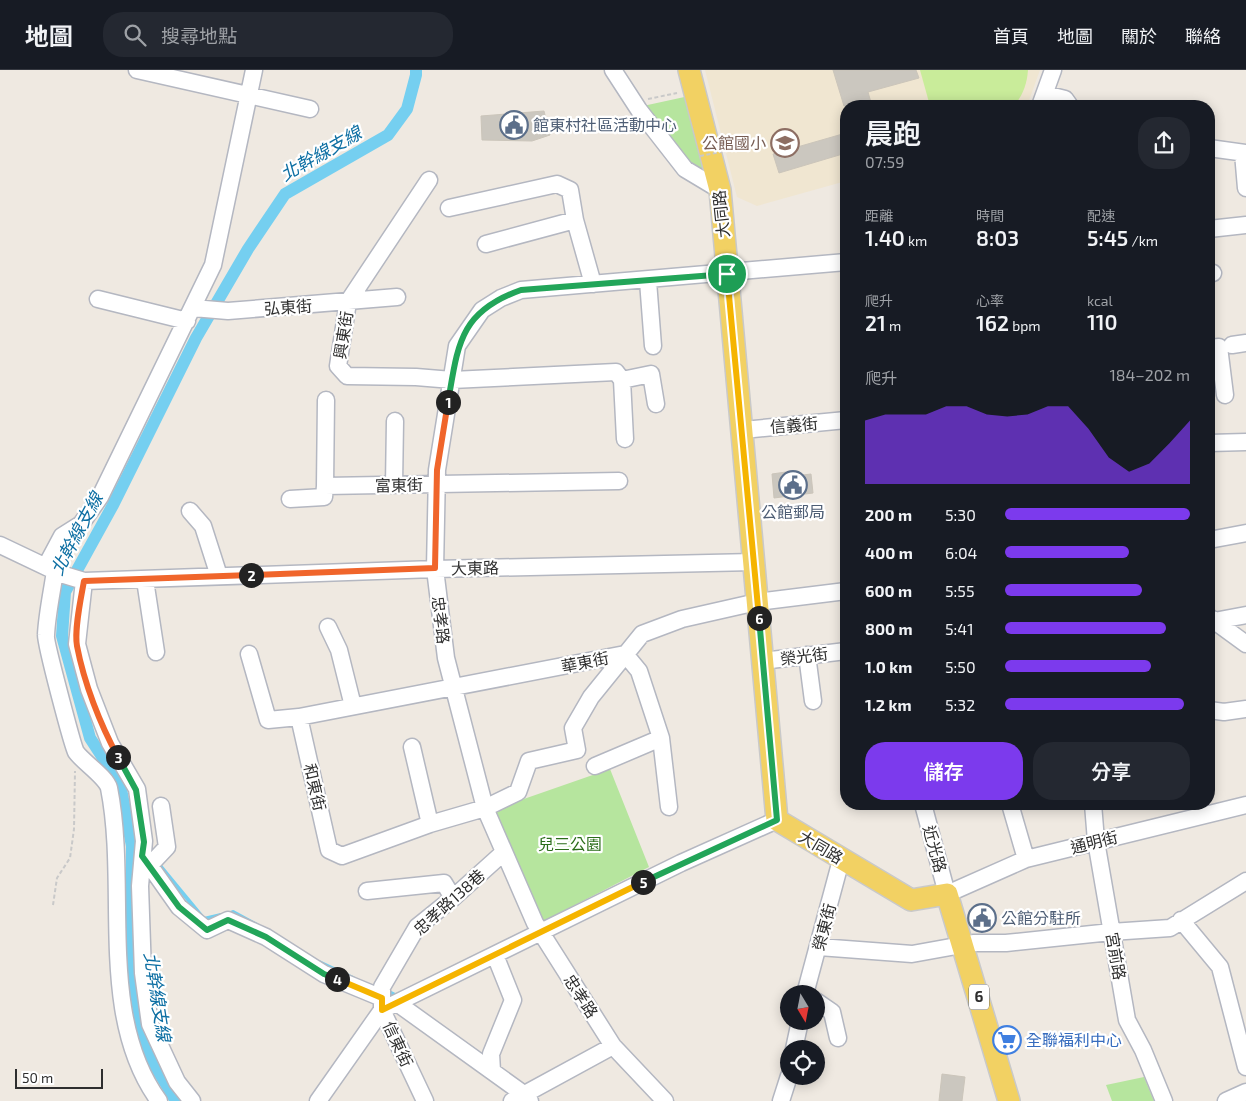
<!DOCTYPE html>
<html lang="zh-TW">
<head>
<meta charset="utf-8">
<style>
  body { margin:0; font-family:"Exo 2","Noto Sans TC",sans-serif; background:#242831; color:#f1f3f6; height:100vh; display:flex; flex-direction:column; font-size:19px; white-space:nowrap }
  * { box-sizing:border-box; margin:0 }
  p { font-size:16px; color:#9ea1a6 }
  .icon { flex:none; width:28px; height:28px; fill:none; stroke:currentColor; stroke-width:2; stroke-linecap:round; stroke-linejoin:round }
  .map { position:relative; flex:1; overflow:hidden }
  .sheet { position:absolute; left:840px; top:30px; width:375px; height:710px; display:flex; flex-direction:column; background:#171b24; border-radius:20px; box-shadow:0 2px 12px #0003 }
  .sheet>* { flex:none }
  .needle { width:32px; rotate:170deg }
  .tools { position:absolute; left:780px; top:915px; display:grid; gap:10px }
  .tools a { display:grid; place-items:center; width:45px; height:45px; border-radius:50%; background:#171b24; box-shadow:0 2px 12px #0003; font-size:25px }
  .scale { position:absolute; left:15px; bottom:12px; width:88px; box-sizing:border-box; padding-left:5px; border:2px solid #2e2e2e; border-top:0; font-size:14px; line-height:18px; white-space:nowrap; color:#2e2e2e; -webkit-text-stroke:4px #fff; paint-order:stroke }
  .pin { position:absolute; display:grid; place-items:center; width:42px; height:42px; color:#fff; margin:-21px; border:2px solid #fff; border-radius:50%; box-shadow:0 1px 5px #0007 }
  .km { position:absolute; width:25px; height:25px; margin:-12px; border-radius:50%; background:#222; color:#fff; font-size:14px; line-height:25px; text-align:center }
  .round { display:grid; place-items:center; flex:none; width:52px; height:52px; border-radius:20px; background:#242831 }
  .headline { display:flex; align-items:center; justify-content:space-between; height:85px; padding:0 25px }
  h1 { font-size:28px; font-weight:600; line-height:38px }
  .stats { display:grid; grid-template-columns:repeat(3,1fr); gap:8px; height:85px; padding:5px 25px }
  .stats div { display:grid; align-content:center }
  .stats b { font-size:21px; font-weight:600 }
  .stats small { font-size:14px; font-weight:400 }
  .stats p { font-size:14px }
  .chart { height:140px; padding:10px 25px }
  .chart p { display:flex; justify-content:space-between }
  .chart svg { width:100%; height:90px; margin-top:5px; fill:#7c3aed; opacity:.7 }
  .primary-button { display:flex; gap:10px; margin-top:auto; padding:10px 25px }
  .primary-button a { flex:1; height:58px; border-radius:20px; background:#7c3aed; color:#fff; font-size:20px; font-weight:600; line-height:58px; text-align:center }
  .primary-button a+a { background:#242831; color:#f1f3f6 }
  ul { padding:0 25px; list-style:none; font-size:16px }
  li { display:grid; grid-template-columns:80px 60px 1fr; align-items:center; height:38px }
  li i { height:12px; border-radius:6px; background:#7c3aed }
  header { display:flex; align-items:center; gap:30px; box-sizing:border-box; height:70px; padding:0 25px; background:#171b24; border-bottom:1px solid #363941 }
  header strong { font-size:24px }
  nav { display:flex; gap:28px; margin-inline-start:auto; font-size:18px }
  .search { width:350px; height:45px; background:#242831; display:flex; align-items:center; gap:12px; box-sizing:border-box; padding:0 18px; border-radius:20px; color:#9ea1a6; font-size:19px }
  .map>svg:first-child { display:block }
  .education { fill:#f0e6d1 }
  .green { fill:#b6e59e }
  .pitch { fill:#c9ec9a }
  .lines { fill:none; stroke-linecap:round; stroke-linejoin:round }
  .stream { stroke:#75cff0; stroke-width:4 }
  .canal { stroke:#75cff0; stroke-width:12 }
  .building { fill:#cbc7bf; stroke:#cbc5ba }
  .minor-casing { stroke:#b4b7c1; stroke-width:19 }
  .major-casing { stroke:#c9c9c9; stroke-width:24 }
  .path { stroke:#c9c9c9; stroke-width:2; stroke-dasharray:4 2.5; stroke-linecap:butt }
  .minor { stroke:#fff; stroke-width:16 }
  .major { stroke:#f2d163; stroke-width:21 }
  .path-bridge { stroke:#c9c9c9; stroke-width:2; stroke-dasharray:4 2.5; stroke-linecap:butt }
  .split-1-casing { stroke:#fff; stroke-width:10 }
  .split-2-casing { stroke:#fff; stroke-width:10 }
  .split-3-casing { stroke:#fff; stroke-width:10 }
  .split-4-casing { stroke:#fff; stroke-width:10 }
  .split-5-casing { stroke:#fff; stroke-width:10 }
  .split-6-casing { stroke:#fff; stroke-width:10 }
  .split-7-casing { stroke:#fff; stroke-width:10 }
  .split-1 { stroke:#22a559; stroke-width:6 }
  .split-2 { stroke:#f0652b; stroke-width:6 }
  .split-3 { stroke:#f0652b; stroke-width:6 }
  .split-4 { stroke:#22a559; stroke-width:6 }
  .split-5 { stroke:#f5b400; stroke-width:6 }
  .split-6 { stroke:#22a559; stroke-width:6 }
  .split-7 { stroke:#f5b400; stroke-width:6 }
  .labels { text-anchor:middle; stroke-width:4.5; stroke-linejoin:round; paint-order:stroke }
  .shield { fill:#fff; stroke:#6d6d6d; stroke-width:1 }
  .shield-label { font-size:15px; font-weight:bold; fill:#2e2e2e }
  .service-label { font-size:16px; fill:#4e5e75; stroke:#fff; text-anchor:start }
  .education-label { font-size:16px; fill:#785e54; stroke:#fff; text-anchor:end }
  .street-label { font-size:16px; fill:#2e2e2e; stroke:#fff }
  .park-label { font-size:16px; fill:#2c6e1b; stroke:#fff }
  .shop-label { font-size:16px; fill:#366cbe; stroke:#fff; text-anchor:start }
  .water-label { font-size:18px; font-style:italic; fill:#0d6fa3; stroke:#fff }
</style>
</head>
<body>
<header>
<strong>地圖</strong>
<div class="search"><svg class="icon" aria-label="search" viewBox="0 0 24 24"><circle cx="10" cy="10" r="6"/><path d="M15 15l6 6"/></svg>搜尋地點</div>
<nav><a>首頁</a><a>地圖</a><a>關於</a><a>聯絡</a></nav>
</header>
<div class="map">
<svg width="1246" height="1031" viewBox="0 0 1246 1031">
  <rect width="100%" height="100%" fill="#efe9e1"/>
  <!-- education -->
  <path class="education" d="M705 0H1040L1027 36H846V111L757 136 737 127Z"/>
  <!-- green -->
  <path class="green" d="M689 26 706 105 688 94 643 36Z
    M610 699 649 797 542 852 492 740Z
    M1144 1007 1154 1031H1112L1106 1015Z"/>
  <!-- pitch -->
  <path class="pitch" d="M920 0H1028C1027 14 1023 25 1014 36H930Z"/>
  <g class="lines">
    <!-- stream -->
    <path class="stream" d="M129 761 137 770
      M157 792 204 849 221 845
      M228 844 233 842 257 855
      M319 892 353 908
      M385 920 399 927"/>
    <!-- canal -->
    <path class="canal" d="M176 1031 145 979 131 894 132 776 120 714 90 668 62 566 65 522 113 435 196 268 248 179 285 124 388 65 407 39 416 5V0"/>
  </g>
  <!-- building -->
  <path class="building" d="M833 0H916L919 8 868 22 872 36H844Z
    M544 41 550 65 532 71 482 70 481 46Z
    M846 63V83L779 103 773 84Z
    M786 402 787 407 811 404 813 423 774 428 772 404Z
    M942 1004 965 1007 962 1031H939Z"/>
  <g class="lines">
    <defs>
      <path id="minor" d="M137 0 310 39
        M613 0 639 40 685 99 720 120
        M1045 24 1065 29 1070 36
        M1040 36 1053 0
        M1209 78 1246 83
        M1243 83 1246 118
        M429 110 348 232 338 296 347 306 416 307 452 310 616 302 622 310 625 369
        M449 138 557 114 570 120 575 150 593 214
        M1209 159 1246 155
        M486 174 575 150
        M1209 204 1213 203
        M648 211 653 276
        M98 229 187 251
        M193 238 228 241 397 227
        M1232 275 1246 273
        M1209 278 1219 277 1225 325
        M622 310 651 304 656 334
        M326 330 325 416 619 411
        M743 360 846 350
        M1209 373 1246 372
        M394 415 395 351
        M290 429 324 427 325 416
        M190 441 203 456 219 506
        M1209 470 1246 463
        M0 475 61 504 84 511 435 499 754 492
        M46 496 62 466 81 454 100 427 213 195 254 0
        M55 501C52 522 47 544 46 565 45 572 73 677 76 682 83 692 106 707 109 718 129 818 96 945 159 1031
        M145 510 156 582
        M84 511 77 574 89 619 110 673 137 719 144 771 140 816 143 903 150 954 177 1012 192 1031
        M1209 547 1246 574
        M1214 551 1246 545
        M328 557 339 580 353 636
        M249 584 268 650 299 647
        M807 585 813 631
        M762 591 846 581
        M1209 640 1224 642 1246 639
        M412 677 430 754
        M595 696 661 668
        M923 734 947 824 1026 789 1246 735
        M1010 734 1026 789
        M1093 734 1096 771 1127 950 1143 980 1164 1031
        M669 737 661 668 639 601 625 584 299 647 329 780 342 786 430 754 485 738 518 722 529 691 577 680 573 658 591 627 642 564 682 549 757 532 846 521
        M143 786 179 837 207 860 228 850 266 867 324 904 382 928
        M150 795 167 777 161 736
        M367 821 444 813 453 828
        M1181 850 1220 897 1246 997
        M819 877 912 884 973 873H1006L1111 862 1170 858 1246 811
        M805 924 841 790
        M816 931 832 942 838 968
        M397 933 525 1025 530 1031
        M794 979 800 951
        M492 1001 491 984 513 930 495 885
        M318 1031 382 940 681 793 777 750
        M425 1031 382 940V917L417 857 453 828 503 783
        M512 1031 613 976
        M665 1031 613 976 535 853 485 738 446 588 435 499 437 400 457 276 482 240 501 228 521 220 846 192
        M781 1031 789 1006
        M1226 1031 1246 1022"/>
      <path id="major" d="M689 0 720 120 777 750 911 830 947 824 1009 1031"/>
    </defs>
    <!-- minor casing -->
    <use href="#minor" class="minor-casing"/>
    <!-- major casing -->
    <use href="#major" class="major-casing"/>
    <!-- path -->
    <path class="path" d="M648 29 677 23
      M53 835 57 808 70 788 74 759 75 701"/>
    <!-- minor -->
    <use href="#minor" class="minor"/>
    <!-- major -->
    <use href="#major" class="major"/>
    <!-- path-bridge -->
    <path class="path-bridge" d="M700 86 721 82"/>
  </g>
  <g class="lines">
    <defs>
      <path id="split-1" d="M448 332C458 275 459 242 521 220L727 204"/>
      <path id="split-2" d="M251 505 435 498 437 400 448 332"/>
      <path id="split-3" d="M118 687C100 654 84 613 77 576 74 559 81 528 84 511L251 505"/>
      <path id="split-4" d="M118 687 136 720 144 772 142 786 179 837 207 860 228 850 266 867 324 904 337 909"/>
      <path id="split-5" d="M337 909 382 928V940L643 812"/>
      <path id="split-6" d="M643 812 777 750 759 548"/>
      <path id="split-7" d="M727 204 759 548"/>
    </defs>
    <!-- split-1 casing -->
    <use href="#split-1" class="split-1-casing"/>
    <!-- split-2 casing -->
    <use href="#split-2" class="split-2-casing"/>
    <!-- split-3 casing -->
    <use href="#split-3" class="split-3-casing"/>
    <!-- split-4 casing -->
    <use href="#split-4" class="split-4-casing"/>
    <!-- split-5 casing -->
    <use href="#split-5" class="split-5-casing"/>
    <!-- split-6 casing -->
    <use href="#split-6" class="split-6-casing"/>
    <!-- split-7 casing -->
    <use href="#split-7" class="split-7-casing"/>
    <!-- split-1 -->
    <use href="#split-1" class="split-1"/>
    <!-- split-2 -->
    <use href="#split-2" class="split-2"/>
    <!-- split-3 -->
    <use href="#split-3" class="split-3"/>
    <!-- split-4 -->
    <use href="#split-4" class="split-4"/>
    <!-- split-5 -->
    <use href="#split-5" class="split-5"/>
    <!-- split-6 -->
    <use href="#split-6" class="split-6"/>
    <!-- split-7 -->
    <use href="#split-7" class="split-7"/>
  </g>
  <!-- icons -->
  <defs>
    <symbol id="civic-ring" viewBox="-11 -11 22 22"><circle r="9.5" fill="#fff" stroke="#5c6f8a" stroke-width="1.5"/><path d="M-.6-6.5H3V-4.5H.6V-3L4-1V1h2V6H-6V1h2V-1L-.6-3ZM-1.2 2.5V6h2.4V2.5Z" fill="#5c6f8a"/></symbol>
    <symbol id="school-ring" viewBox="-11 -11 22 22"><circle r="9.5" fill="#fff" stroke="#8d6e63" stroke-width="1.5"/><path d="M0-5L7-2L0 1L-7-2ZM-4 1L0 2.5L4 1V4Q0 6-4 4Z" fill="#8d6e63"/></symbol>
    <symbol id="supermarket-ring" viewBox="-11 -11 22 22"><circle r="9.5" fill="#fff" stroke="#3f7fe0" stroke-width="1.5"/><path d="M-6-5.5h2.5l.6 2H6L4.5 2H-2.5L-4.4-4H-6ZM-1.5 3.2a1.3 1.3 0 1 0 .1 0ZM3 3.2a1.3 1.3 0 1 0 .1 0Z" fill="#3f7fe0"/></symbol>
  </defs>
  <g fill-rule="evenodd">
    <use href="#civic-ring" x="498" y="39" width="32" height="32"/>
    <use href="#school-ring" x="769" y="57" width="32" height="32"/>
    <use href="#civic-ring" x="777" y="399" width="32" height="32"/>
    <use href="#civic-ring" x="966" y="832" width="32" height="32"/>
    <use href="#supermarket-ring" x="991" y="954" width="32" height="32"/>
  </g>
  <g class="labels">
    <!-- shield labels -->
    <rect class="shield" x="969" y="914.5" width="20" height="25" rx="4"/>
    <g class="shield-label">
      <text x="979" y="932">6</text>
    </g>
    <!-- service labels -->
    <g class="service-label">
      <text x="533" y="61">館東村社區活動中心</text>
      <text x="793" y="448" text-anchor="middle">公館郵局</text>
      <text x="1001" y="854">公館分駐所</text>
    </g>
    <!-- education labels -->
    <g class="education-label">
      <text x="766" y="79">公館國小</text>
    </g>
    <!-- street labels -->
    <g class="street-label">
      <text transform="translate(721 144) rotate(-96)" y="6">大同路</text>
      <text transform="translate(288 237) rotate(-4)" y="6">弘東街</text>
      <text transform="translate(343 265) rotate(-81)" y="6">興東街</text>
      <text transform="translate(794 355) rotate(-5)" y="6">信義街</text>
      <text transform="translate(399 415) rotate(-1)" y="6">富東街</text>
      <text transform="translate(475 498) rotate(-1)" y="6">大東路</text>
      <text transform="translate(441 550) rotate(83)" y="6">忠孝路</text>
      <text transform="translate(804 586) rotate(-7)" y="6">榮光街</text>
      <text transform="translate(585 592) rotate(-11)" y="6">華東街</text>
      <text transform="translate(315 717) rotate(77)" y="6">和東街</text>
      <text transform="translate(1094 772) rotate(-14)" y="6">通明街</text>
      <text transform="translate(821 777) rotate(31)" y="6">大同路</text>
      <text transform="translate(935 779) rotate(75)" y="6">近光路</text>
      <text transform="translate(449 832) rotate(-42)" y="6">忠孝路138巷</text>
      <text transform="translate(824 857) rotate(-75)" y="6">榮東街</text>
      <text transform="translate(1116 886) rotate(80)" y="6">宮前路</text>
      <text transform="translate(581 926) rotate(57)" y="6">忠孝路</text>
      <text transform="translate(398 974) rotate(65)" y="6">信東街</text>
    </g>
    <!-- park labels -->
    <g class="park-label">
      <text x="570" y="780">兒三公園</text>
    </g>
    <!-- shop labels -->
    <g class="shop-label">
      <text x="1026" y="976">全聯福利中心</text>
    </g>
    <!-- water labels -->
    <g class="water-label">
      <text transform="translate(321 84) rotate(-30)" y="6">北幹線支線</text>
      <text transform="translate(77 464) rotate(-62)" y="6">北幹線支線</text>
      <text transform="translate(157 927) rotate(81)" y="6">北幹線支線</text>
    </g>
  </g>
</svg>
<div class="tools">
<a><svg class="needle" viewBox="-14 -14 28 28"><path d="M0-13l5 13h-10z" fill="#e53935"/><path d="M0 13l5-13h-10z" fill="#9ea1a6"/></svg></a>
<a><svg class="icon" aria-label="locate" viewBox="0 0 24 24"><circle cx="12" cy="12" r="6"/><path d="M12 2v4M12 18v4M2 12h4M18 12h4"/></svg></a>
</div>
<div class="scale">50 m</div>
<div class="pin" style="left:727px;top:204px;background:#1e9e55"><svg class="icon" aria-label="arrive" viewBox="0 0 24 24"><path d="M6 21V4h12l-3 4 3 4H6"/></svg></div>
<b class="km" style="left:448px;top:332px">1</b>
<b class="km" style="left:251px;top:505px">2</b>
<b class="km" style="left:118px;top:687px">3</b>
<b class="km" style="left:337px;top:909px">4</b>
<b class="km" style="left:643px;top:812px">5</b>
<b class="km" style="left:759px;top:548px">6</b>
<section class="sheet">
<div class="headline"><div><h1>晨跑</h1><p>07:59</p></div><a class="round"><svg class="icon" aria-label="share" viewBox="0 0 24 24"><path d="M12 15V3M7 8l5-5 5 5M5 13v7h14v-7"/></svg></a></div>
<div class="stats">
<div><p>距離</p><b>1.40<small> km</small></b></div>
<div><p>時間</p><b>8:03</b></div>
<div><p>配速</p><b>5:45<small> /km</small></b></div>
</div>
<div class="stats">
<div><p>爬升</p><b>21<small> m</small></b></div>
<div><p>心率</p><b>162<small> bpm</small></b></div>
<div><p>kcal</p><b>110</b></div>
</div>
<div class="chart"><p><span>爬升</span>184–202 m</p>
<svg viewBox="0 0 160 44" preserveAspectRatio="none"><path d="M0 44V13L10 10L20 10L30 10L40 6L50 6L60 10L70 11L80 10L90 6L100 6L110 17L120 31L130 38L140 34L150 24L160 13V44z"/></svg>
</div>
<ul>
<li><b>200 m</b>5:30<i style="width:100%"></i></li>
<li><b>400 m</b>6:04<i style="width:67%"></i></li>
<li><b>600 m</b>5:55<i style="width:74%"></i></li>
<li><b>800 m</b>5:41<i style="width:87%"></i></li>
<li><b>1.0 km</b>5:50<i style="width:79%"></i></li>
<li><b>1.2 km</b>5:32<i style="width:97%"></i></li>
</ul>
<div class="primary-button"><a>儲存</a><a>分享</a></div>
</section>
</div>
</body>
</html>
